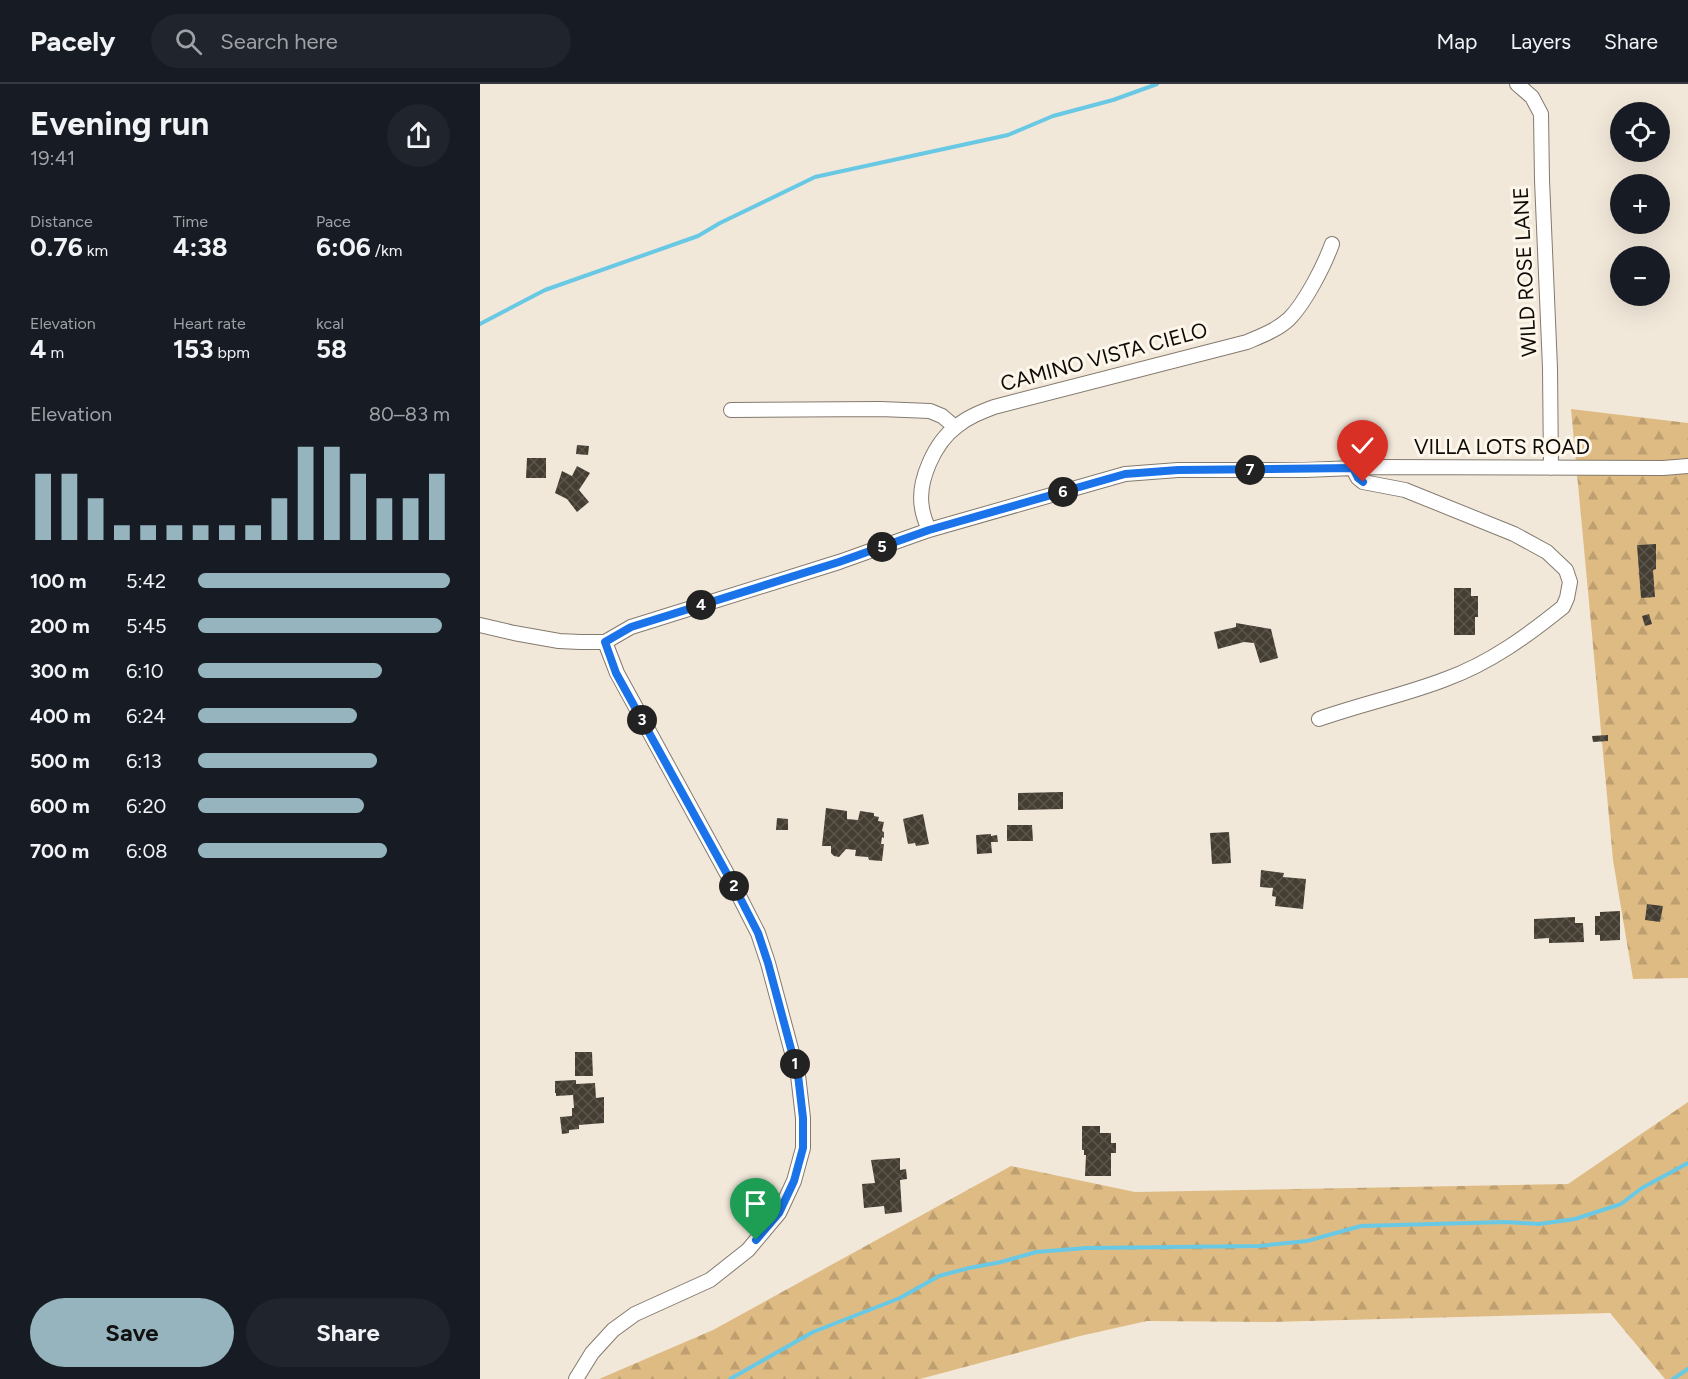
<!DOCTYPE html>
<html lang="en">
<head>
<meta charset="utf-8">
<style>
  body { margin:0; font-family:Figtree,sans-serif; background:#20242c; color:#f1f3f6; height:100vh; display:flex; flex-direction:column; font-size:22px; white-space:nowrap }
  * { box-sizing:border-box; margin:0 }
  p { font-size:20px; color:#9ea1a6 }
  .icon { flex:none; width:33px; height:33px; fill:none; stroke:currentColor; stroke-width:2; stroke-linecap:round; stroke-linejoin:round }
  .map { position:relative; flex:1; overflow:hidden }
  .side { display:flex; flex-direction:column; background:#171b24; width:480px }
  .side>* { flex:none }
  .fabs { position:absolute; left:1130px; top:18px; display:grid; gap:12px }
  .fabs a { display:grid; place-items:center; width:60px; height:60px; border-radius:50%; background:#171b24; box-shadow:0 6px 24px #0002; font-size:30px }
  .pin { position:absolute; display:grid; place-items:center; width:51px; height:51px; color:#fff; margin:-62px -26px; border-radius:50% 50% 50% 0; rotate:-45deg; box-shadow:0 0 6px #0007 }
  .pin .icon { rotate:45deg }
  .km { position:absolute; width:30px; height:30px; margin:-15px; border-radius:50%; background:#222; color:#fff; font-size:16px; line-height:30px; text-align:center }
  .round { display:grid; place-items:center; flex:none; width:63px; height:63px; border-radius:32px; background:#20242c }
  .summary { display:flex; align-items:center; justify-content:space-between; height:102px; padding:0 30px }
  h1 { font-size:33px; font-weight:700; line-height:45px }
  .figures { display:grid; grid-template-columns:repeat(3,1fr); gap:9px; height:102px; padding:6px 30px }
  .figures div { display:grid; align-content:center }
  .figures b { font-size:26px; font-weight:700 }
  .figures small { font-size:16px; font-weight:400 }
  .figures p { font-size:16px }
  .chart { height:168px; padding:12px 30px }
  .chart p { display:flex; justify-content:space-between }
  .chart svg { width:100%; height:108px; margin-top:6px; stroke:#95b4be; stroke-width:6 }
  .action { display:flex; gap:12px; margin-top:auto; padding:12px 30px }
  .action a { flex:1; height:69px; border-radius:36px; background:#95b4be; color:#111; font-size:24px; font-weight:700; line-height:69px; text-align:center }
  .action a+a { background:#20242c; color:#f1f3f6 }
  ul { padding:0 30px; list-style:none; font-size:20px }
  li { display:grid; grid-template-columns:96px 72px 1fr; align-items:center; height:45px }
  li i { height:15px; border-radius:8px; background:#95b4be }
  header { display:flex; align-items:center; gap:36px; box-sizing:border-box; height:84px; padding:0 30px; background:#171b24; border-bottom:2px solid #363941 }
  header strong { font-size:28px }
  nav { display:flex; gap:33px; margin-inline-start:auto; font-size:21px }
  .search { width:420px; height:54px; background:#20242c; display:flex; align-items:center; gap:15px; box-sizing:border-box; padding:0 21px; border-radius:33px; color:#9ea1a6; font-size:22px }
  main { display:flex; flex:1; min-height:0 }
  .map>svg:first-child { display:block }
  .forest { fill:url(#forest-firs) }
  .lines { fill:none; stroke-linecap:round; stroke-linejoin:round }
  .stream { stroke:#69c9e4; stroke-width:4 }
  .building { fill:url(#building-cross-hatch) }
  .minor-casing { stroke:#837a6e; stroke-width:16 }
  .minor { stroke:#fff; stroke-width:14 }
  .route-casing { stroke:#fff; stroke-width:12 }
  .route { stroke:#1a73e8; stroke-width:8 }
  .labels { text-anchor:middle; stroke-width:6; stroke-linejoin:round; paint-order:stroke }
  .street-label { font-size:21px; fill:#0e0b07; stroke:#fdf6eb }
</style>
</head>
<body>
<header>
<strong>Pacely</strong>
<div class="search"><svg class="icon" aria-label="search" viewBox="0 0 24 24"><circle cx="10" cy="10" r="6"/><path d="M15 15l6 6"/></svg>Search here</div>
<nav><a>Map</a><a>Layers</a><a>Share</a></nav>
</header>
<main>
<section class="side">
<div class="summary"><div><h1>Evening run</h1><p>19:41</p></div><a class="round"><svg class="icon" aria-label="share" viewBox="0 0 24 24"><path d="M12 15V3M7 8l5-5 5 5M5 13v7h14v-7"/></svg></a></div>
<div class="figures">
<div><p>Distance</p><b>0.76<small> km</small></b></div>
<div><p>Time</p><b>4:38</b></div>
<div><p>Pace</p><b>6:06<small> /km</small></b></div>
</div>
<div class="figures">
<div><p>Elevation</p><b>4<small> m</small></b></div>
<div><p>Heart rate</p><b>153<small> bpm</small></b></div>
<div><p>kcal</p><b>58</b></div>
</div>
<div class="chart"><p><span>Elevation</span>80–83 m</p>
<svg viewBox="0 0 160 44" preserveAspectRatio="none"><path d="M5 44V17M15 44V17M25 44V27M35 44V38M45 44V38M55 44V38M65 44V38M75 44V38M85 44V38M95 44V27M105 44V6M115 44V6M125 44V17M135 44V27M145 44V27M155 44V17"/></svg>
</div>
<ul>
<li><b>100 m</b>5:42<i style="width:100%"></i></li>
<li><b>200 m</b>5:45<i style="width:97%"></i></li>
<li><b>300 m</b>6:10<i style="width:73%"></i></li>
<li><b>400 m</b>6:24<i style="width:63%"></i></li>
<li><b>500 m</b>6:13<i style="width:71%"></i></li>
<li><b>600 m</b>6:20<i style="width:66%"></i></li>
<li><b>700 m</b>6:08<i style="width:75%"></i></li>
</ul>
<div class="action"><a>Save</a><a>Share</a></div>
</section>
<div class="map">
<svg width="1208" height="1295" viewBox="0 0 1208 1295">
  <defs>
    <pattern id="forest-firs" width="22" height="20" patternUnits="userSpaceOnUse" patternTransform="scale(1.5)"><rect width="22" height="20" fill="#dfbb84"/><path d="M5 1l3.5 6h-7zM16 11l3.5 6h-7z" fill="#be9f70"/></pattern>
    <pattern id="building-cross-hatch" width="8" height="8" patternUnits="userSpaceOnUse" patternTransform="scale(1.5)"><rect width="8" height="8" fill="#443d32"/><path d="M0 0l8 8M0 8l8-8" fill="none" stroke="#5b554c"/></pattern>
  </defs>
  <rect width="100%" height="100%" fill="#f2e8da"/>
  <!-- forest -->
  <path class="forest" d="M1091 325 1208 339V894L1153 895 1133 776Z
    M1208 1018V1295H1185L1130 1229 789 1238 667 1237 600 1252 440 1295H119L233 1246 531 1082 655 1108 1088 1100Z"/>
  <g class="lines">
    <!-- stream -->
    <path class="stream" d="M0 240 65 206 218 152 240 139 335 93 528 51 573 32 633 16 677 0
      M250 1295 333 1248 420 1214 459 1192 489 1184 521 1178 556 1168 606 1164 779 1162 827 1157 881 1142 1025 1138 1059 1140 1095 1135 1141 1120 1162 1104 1208 1079
      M1193 1295 1208 1285"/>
  </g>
  <!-- building -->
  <path class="building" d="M97 361 109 362 108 371 96 370Z
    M47 374H66V394H46Z
    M97 382 110 389 99 406 109 418 97 428 87 415 75 409 82 387 92 392Z
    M1176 460V485L1173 486 1175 513 1161 514 1157 461Z
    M974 504H991V512H998V533H995V551H974Z
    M1169 530 1172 540 1165 542 1162 532Z
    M756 539 791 545 798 574 780 579 774 559 764 558 738 565 734 548 756 543Z
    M1128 651V657L1113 658 1112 652Z
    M583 708V725L538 726V709Z
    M346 724 367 727V735L378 736 380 727 394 729V732L399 733 398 737 404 738 402 747 404 748V754L402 753 401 760H404L402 777 389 776 388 773 375 772 376 766 366 765 359 773 354 772 351 769V762H342Z
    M443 730 449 760 436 762 435 759 428 760 423 735Z
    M297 734 308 735V746H296Z
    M527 741H552L553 757H527Z
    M749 748 751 779 732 780 730 749Z
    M511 750V752L517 751 518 758H511L512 769 497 770 496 751Z
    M781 786 804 789 803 793 826 795 823 825 795 822 796 813 792 812 793 804 780 803Z
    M1167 820 1183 822 1180 838 1165 836Z
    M1140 827V856L1120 857V851H1115V832H1120V828Z
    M1095 833V839H1103L1104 858 1069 859V854L1054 855V835Z
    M95 968H112L113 992H95Z
    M96 996V1000L115 999 116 1014 124 1013V1039L99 1041V1045L89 1046V1049L82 1050 80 1033 92 1032V1024H94L93 1011 76 1012V1009H75V997Z
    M602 1042H620V1049H631V1059H636V1069H631V1092H605L606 1071H604V1066H602Z
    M420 1074V1086L426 1085 427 1095 420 1096 422 1128 405 1130 404 1122 384 1124 382 1100 395 1099 391 1076Z"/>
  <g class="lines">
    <defs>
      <path id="minor" d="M1037 0 1052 13 1061 30 1062 96 1070 284 1071 384
        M251 326 400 325 450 327 462 332 475 343
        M449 446C446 439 443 431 442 424 437 397 455 358 477 342 488 333 501 328 514 323L767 258C781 252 797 246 809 235 825 219 844 182 852 160
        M0 541 34 549 79 557 100 558H125L151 543 359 478 449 446 645 390 698 386H825L898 383 1183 384 1208 382
        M839 635C881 620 925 611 966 595 1010 579 1047 552 1083 523L1087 514 1090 498 1086 486 1067 468 1034 450 925 406 883 398 878 394 873 385
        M96 1295 112 1269 133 1246 155 1230 230 1196 268 1166 299 1129 314 1097 323 1064V1034L318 991 288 879 278 849 257 808 137 589 125 558"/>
    </defs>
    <!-- minor casing -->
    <use href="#minor" class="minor-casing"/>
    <!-- minor -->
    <use href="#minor" class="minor"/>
  </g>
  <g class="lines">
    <defs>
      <path id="route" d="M276 1156 299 1129 314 1097 323 1064V1034L318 991 288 879 278 849 257 808 136 589 125 558 151 543 359 478 449 446 645 390 698 386 873 384 878 394 883 398"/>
    </defs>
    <!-- route casing -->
    <use href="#route" class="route-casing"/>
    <!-- route -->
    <use href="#route" class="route"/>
  </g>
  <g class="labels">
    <!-- street labels -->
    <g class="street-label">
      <text transform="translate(1045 188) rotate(-93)" y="7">WILD ROSE LANE</text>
      <text transform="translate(624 273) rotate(-15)" y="7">CAMINO VISTA CIELO</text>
      <text x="1022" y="370">VILLA LOTS ROAD</text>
    </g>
  </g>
</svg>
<div class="fabs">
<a><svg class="icon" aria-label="locate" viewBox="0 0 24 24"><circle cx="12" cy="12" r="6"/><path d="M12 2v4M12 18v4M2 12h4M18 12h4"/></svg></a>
<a>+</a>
<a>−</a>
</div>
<div class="pin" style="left:276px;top:1156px;background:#1e9e55"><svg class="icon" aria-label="arrive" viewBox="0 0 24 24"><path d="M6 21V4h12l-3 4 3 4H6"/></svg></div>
<div class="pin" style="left:883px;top:398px;background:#d93025"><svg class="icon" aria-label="check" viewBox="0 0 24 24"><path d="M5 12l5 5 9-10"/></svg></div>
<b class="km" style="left:315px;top:980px">1</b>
<b class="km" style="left:254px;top:802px">2</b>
<b class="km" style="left:162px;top:636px">3</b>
<b class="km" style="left:221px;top:521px">4</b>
<b class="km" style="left:402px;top:463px">5</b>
<b class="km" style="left:583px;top:408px">6</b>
<b class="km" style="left:770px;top:386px">7</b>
</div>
</main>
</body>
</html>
